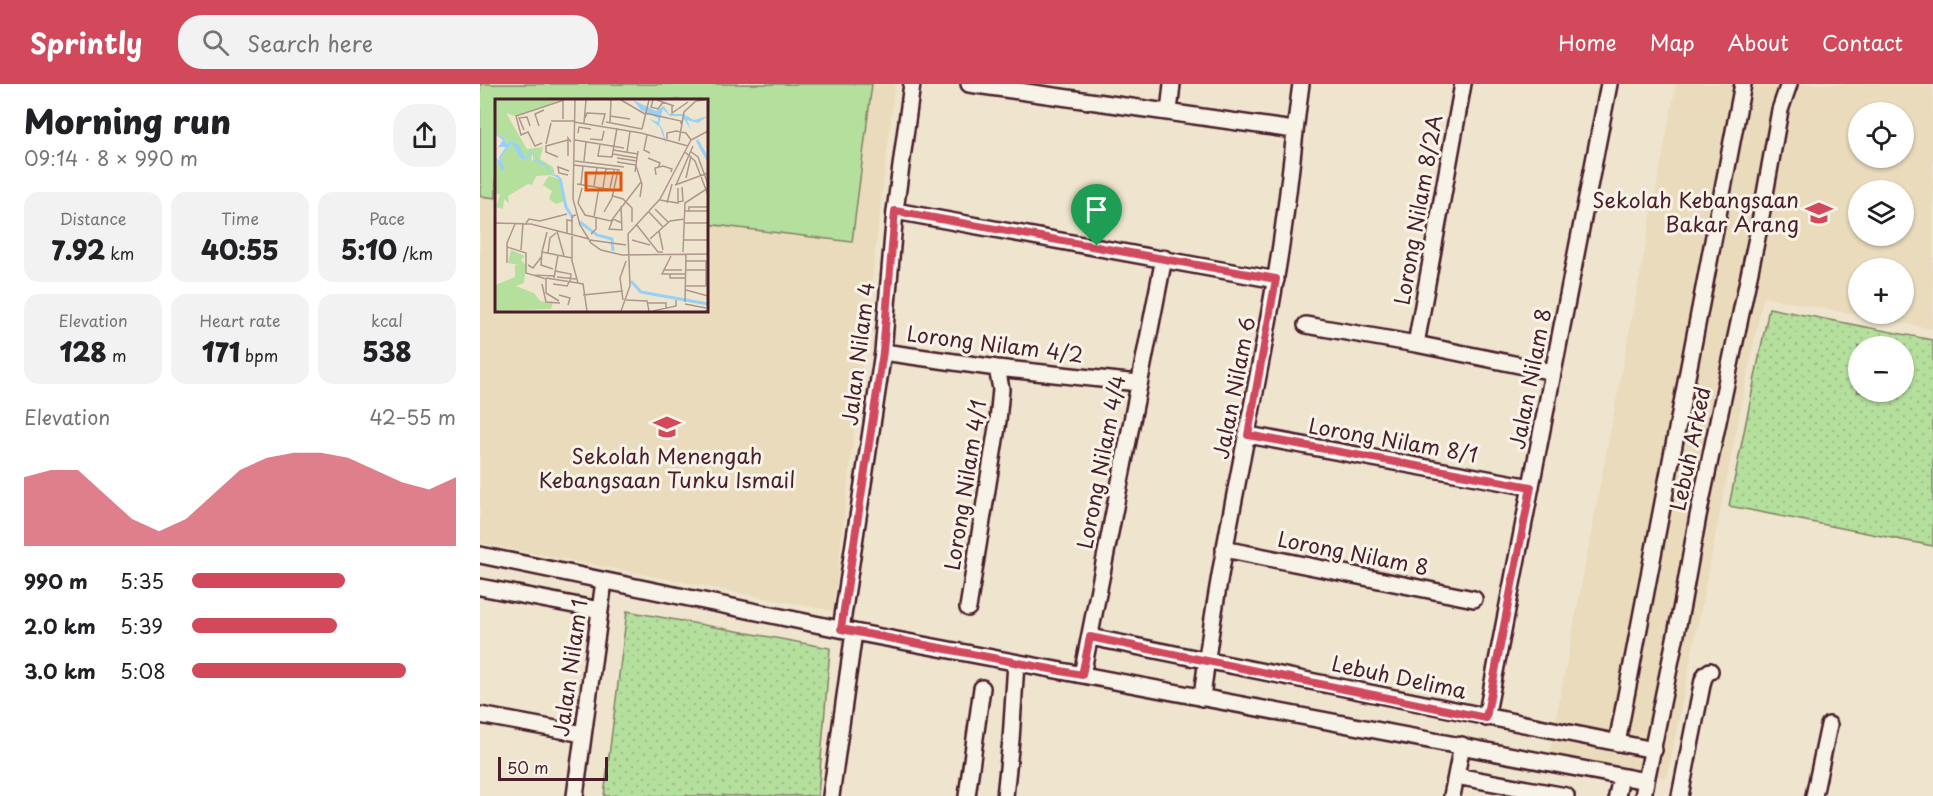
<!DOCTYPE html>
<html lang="en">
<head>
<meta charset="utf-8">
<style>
  body { margin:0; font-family:"Playpen Sans",sans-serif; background:#f2f2f2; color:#202124; height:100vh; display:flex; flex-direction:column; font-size:22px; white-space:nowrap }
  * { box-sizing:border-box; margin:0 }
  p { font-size:20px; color:#757577 }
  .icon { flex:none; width:33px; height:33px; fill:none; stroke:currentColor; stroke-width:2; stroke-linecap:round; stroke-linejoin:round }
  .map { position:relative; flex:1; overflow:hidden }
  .drawer { display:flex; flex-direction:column; background:#fff; width:480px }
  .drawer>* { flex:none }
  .controls { position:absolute; left:1368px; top:18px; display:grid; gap:12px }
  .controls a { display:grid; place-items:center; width:66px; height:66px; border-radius:50%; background:#fff; box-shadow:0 2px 4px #0004; font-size:30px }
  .scale { position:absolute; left:18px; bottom:15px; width:110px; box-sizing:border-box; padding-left:6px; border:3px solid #4a1f2b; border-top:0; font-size:16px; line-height:21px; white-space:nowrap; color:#4a1f2b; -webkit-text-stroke:4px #f7f3e8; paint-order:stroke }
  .pin { position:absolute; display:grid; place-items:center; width:51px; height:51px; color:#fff; margin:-62px -26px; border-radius:50% 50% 50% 0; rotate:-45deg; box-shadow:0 0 6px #0007 }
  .pin .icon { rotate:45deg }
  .round { display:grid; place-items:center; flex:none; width:63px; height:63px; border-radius:24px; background:#f2f2f2 }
  .summary { display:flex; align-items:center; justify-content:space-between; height:102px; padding:0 24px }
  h1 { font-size:33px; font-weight:800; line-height:45px }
  .metrics { display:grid; grid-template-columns:repeat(3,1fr); gap:9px; height:102px; padding:6px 24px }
  .metrics div { display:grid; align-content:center; border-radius:15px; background:#f2f2f2; text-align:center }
  .metrics b { font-size:26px; font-weight:800 }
  .metrics small { font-size:16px; font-weight:400 }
  .metrics p { font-size:16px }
  .chart { height:168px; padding:12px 24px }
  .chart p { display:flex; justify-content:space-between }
  .chart svg { width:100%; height:108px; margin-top:6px; fill:#d1495b; opacity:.7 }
  ul { padding:0 24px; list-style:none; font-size:20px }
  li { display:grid; grid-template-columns:96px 72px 1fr; align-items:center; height:45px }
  li i { height:15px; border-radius:8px; background:#d1495b }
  header { display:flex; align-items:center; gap:36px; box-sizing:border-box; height:84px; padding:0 30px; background:#d1495b; color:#fff }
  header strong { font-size:28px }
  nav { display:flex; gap:33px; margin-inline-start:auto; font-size:21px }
  .search { width:420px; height:54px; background:#f2f2f2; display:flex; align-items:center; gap:15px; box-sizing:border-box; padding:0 21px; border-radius:24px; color:#757577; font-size:22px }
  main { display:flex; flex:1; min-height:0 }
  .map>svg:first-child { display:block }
  .built { fill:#e9dbbc; fill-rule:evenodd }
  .green { fill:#b5df9d; stroke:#807f64; stroke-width:1.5 }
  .park { fill:url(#park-dots); stroke:#807f64; stroke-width:1.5; fill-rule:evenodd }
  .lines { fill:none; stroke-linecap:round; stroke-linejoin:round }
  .street-casing { stroke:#4a1f2b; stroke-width:20 }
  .street { stroke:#f7f3e8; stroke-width:15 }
  .route-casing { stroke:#fff; stroke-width:12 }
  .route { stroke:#d1495b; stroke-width:8 }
  .labels { text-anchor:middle; stroke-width:6; stroke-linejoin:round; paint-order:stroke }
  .poi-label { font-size:21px; fill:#4a1f2b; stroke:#f7f3e8; text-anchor:end }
  .street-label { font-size:21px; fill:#4a1f2b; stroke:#f7f3e8 }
  .inset-river { fill:none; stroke:#97d1f7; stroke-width:3 }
  .inset-road { fill:none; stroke:#ad968d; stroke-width:1.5 }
  .view { fill:#e0560e; fill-opacity:0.15; stroke:#e0560e; stroke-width:3 }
  .inset-edge { fill:none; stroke:#4a1f2b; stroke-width:3 }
</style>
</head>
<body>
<header>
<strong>Sprintly</strong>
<div class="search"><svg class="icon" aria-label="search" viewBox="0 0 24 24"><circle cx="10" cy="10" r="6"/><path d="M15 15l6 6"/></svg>Search here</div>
<nav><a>Home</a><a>Map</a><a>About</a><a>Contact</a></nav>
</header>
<main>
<section class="drawer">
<div class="summary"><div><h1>Morning run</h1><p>09:14 · 8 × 990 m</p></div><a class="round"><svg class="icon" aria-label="share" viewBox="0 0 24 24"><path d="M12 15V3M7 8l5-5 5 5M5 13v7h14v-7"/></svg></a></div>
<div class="metrics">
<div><p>Distance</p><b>7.92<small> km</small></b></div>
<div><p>Time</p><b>40:55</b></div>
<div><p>Pace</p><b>5:10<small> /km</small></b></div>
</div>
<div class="metrics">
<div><p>Elevation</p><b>128<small> m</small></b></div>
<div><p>Heart rate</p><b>171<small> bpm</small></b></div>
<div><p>kcal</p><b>538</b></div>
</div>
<div class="chart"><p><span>Elevation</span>42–55 m</p>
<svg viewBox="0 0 160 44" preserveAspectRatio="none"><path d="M0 44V16L10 13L20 13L30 23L40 33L50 38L60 33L70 23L80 13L90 8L100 6L110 6L120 8L130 13L140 18L150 21L160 16V44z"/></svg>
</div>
<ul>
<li><b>990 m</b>5:35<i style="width:58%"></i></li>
<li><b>2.0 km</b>5:39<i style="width:55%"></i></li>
<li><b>3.0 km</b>5:08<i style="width:81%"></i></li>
</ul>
</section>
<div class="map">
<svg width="1453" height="712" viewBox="0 0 1453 712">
  <defs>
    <pattern id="park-dots" width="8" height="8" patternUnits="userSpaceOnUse" patternTransform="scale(1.5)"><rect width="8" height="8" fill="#b5df9d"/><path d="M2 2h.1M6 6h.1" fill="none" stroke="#9dbf87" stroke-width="1.8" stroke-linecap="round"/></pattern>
  </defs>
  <rect width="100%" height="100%" fill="#efe5ce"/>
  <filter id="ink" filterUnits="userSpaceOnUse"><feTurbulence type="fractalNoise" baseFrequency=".0167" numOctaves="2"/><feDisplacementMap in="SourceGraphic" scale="12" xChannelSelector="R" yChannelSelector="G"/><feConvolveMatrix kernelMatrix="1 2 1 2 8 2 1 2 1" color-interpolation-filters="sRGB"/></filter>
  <g filter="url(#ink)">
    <!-- built -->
    <path class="built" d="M0 0H415L353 527 0 459ZM16 16H226V226H16Z
      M1196 0H1453V245L1283 213 1187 694 1069 672ZM1378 28H1424V74H1378ZM1378 106H1424V152H1378ZM1378 184H1424V230H1378Z"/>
    <!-- green -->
    <path class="green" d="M0 0H392L372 158 227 140 226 16H16V114L0 112Z"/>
    <!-- park -->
    <path class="park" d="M1289 224 1453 256V462L1249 422ZM1378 262H1424V308H1378Z
      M147 527 350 564 338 712H124Z"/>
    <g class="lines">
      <defs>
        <path id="street" d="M489 0 814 46
          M689 28 692 0
          M415 127 796 196
          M826 241 936 260 1073 288
          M936 260 983 0
          M403 268 517 284 658 299
          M768 351 1051 403
          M744 465 994 515
          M0 471 374 548 1166 697
          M0 503 120 526
          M488 524 518 337 521 305 517 284
          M361 545 403 268 415 127 432 0
          M610 553 1174 666
          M602 591 684 174
          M722 614C738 474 772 337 795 198 807 133 812 66 821 0
          M0 631 103 650
          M1006 634 1129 0
          M1137 659 1263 0
          M976 692 1086 712
          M95 712 124 497
          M351 712 374 548
          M487 712 502 604
          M525 712 531 656 536 579
          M972 712 982 661
          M1137 712 1141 693
          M1163 712 1202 521 1218 432 1278 149 1300 26 1309 0
          M1200 712 1223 596 1226 590 1230 587
          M1334 712 1349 641"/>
      </defs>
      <!-- street casing -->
      <use href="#street" class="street-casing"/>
      <!-- street -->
      <use href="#street" class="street"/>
    </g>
  </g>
  <g class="lines" filter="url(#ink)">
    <defs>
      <path id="route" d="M415 127 796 195 768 351 1051 403 1006 634 610 553 602 591 361 545 403 268Z"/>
    </defs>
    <!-- route casing -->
    <use href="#route" class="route-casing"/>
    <!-- route -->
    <use href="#route" class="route"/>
  </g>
  <!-- icons -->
  <defs>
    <symbol id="school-bare" viewBox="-9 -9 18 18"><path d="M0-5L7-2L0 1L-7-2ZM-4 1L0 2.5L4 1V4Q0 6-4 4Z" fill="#d1495b" stroke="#f7f3e8" stroke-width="2.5" paint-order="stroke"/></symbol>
  </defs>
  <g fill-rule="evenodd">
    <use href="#school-bare" x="1320" y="110" width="38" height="38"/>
    <use href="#school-bare" x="168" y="324" width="38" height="38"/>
  </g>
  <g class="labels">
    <!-- poi labels -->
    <g class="poi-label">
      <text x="1319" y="124">Sekolah Kebangsaan<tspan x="1319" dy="24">Bakar Arang</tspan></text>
      <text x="187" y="380" text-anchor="middle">Sekolah Menengah<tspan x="187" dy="24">Kebangsaan Tunku Ismail</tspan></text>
    </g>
    <!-- street labels -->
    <g class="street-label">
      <text transform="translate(939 126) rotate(-80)" y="7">Lorong Nilam 8/2A</text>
      <text transform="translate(515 261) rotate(7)" y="7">Lorong Nilam 4/2</text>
      <text transform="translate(379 270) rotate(-83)" y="7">Jalan Nilam 4</text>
      <text transform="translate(1051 295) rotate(-79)" y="7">Jalan Nilam 8</text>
      <text transform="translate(755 304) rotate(-79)" y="7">Jalan Nilam 6</text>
      <text transform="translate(913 357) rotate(10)" y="7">Lorong Nilam 8/1</text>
      <text transform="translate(1211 365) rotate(-78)" y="7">Lebuh Arked</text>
      <text transform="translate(622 378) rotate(-79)" y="7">Lorong Nilam 4/4</text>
      <text transform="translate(486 401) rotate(-81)" y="7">Lorong Nilam 4/1</text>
      <text transform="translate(873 470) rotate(11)" y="7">Lorong Nilam 8</text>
      <text transform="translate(91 584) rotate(-82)" y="7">Jalan Nilam 1</text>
      <text transform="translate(919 594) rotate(12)" y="7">Lebuh Delima</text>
    </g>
  </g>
  <!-- overview -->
  <g transform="translate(15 15)">
    <rect width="213" height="213" fill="#efe5ce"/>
    <path d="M54 77 67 81 69 102 61 105 54 100 57 92 48 86ZM16 151 30 157 26 161 31 166 29 184 21 187 39 194 45 202 58 204 56 210 0 212V186L20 178V166H24L13 164Z" fill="#b5df9d"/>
    <path d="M0 1H66L20 17 11 14 32 50 48 48 45 60 58 68 60 77 55 72 57 76 41 77 37 86 33 85 13 97 14 104 9 100 8 110 1 108 5 96 0 94V60L8 72 6 58 17 44 23 49 25 59 30 61 38 54 36 59 38 63 40 56 38 52 31 59 26 57 23 46 17 42 11 45 9 38 0 35Z" fill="#b5df9d"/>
    <path d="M138 1 161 12 169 7 174 15H188L199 21 213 17 203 24 192 21 196 31 187 17H175L168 10 164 25 168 31 172 48 165 28 154 20 163 23V19L146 11ZM0 35 9 38 11 45 17 42 24 46 30 59 38 52 40 56 38 61 42 60 46 63V66L49 63 58 76H63L67 81 57 76 49 65 46 67 42 61 38 63V54L30 61 25 59 17 44 6 58 9 70 7 72 0 58 5 62 4 58 11 48H4L0 53 8 41Z" fill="#97d1f7"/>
    <path class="inset-river" d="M202 41 213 61M65 79 71 108 78 119M85 123 102 136 117 140 118 152M136 182 146 193 213 205"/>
    <path class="inset-road" d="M68 1V20M80 1 78 100 85 126 96 144 106 151 127 156 213 155M126 1 150 15M158 1 156 8 163 10 168 3M162 1 179 7M177 7V14L193 3M150 14 186 22V25M115 17 135 20M90 19 92 14 110 15 107 26M56 22H79M79 23 146 34 193 47M111 23 147 30M89 24 91 1M115 24 116 1M44 27 40 15 49 11M147 30 154 1M29 31 24 19 32 18 35 27M83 34 84 28 96 30M152 36 149 51 155 54M95 40 107 41 109 32M172 40V34L181 32 191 34 196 41M80 41 129 49M184 42 189 13 201 2 210 1M47 44 40 47 33 33 26 36 21 17 69 1M51 45 56 24M105 45 103 57 117 58 122 29M51 46V53L63 58M51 47 73 41M118 51 143 55M195 52 203 58 213 85M132 53 135 32M190 53 200 62 213 96M118 55 142 59M73 57V39L76 43M122 59 142 62M153 59 165 64 163 69M80 62 129 68M89 62 91 43M122 63 141 66M78 66 125 71M141 67 147 85 145 98M140 73 143 52M73 76 64 74 63 68 74 72M161 76 160 69 168 67 177 70 176 73M191 79 196 57M86 85 88 67M180 86 213 74M181 86 198 47M94 87 82 85 119 91M99 87 102 68M87 89 83 104 90 116 116 122 146 83M108 89 111 69M115 89 119 71M118 97 128 100 137 109V123M165 101 183 104V89M183 103 188 102 187 88M172 104 177 85M126 107 127 131 114 130 118 120 127 124M160 110 173 123M190 112H213M194 112V108H213M109 113 117 99 123 71M154 113 168 128M81 116 77 117V162L83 184 88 185 92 212M99 118 104 88M0 124 36 125 94 140M31 124 34 120 45 122 72 115M190 124H213M141 125 163 153H168M62 132 69 157M164 132 168 151M72 134V121L78 122M96 135 101 130V119M155 140 175 122 190 120M95 141 131 146M137 141 155 146M189 141H213M12 148 31 154V174L51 180V194L64 202M26 151 28 124M47 153 52 133M188 153 190 104 213 89M53 154 55 139 61 134M176 157 167 175H190M191 162H212M211 162V187M12 164V144L20 125M33 166 38 169 47 157M58 170 46 166 47 153 77 159M168 171H187M191 171H211M60 172 76 175 75 183M175 175V179H190M37 176 60 177M62 178 81 180M51 179 83 184M59 179 63 156M47 185 51 203 65 204M58 185 72 187 74 183M191 187H211M191 191 213 197M64 196 75 199 73 206M88 196 128 192M128 201 125 179 131 162M131 201 152 202 154 212M190 203 191 155M153 204H171V210M190 205 211 209M126 212 135 187 133 135 165 100 196 41 213 32M158 212 181 207V201"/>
    <path class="view" d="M91 74H126V91H91Z"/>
    <rect width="213" height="213" class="inset-edge"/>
  </g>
</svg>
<div class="controls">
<a><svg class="icon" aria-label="locate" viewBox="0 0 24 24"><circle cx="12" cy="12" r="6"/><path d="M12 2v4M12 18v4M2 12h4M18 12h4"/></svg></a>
<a><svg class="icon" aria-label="layers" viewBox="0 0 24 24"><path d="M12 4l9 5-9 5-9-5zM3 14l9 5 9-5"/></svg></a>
<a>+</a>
<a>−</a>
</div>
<div class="scale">50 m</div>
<div class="pin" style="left:617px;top:162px;background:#1e9e55"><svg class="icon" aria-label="arrive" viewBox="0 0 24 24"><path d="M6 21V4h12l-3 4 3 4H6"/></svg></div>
</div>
</main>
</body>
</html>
